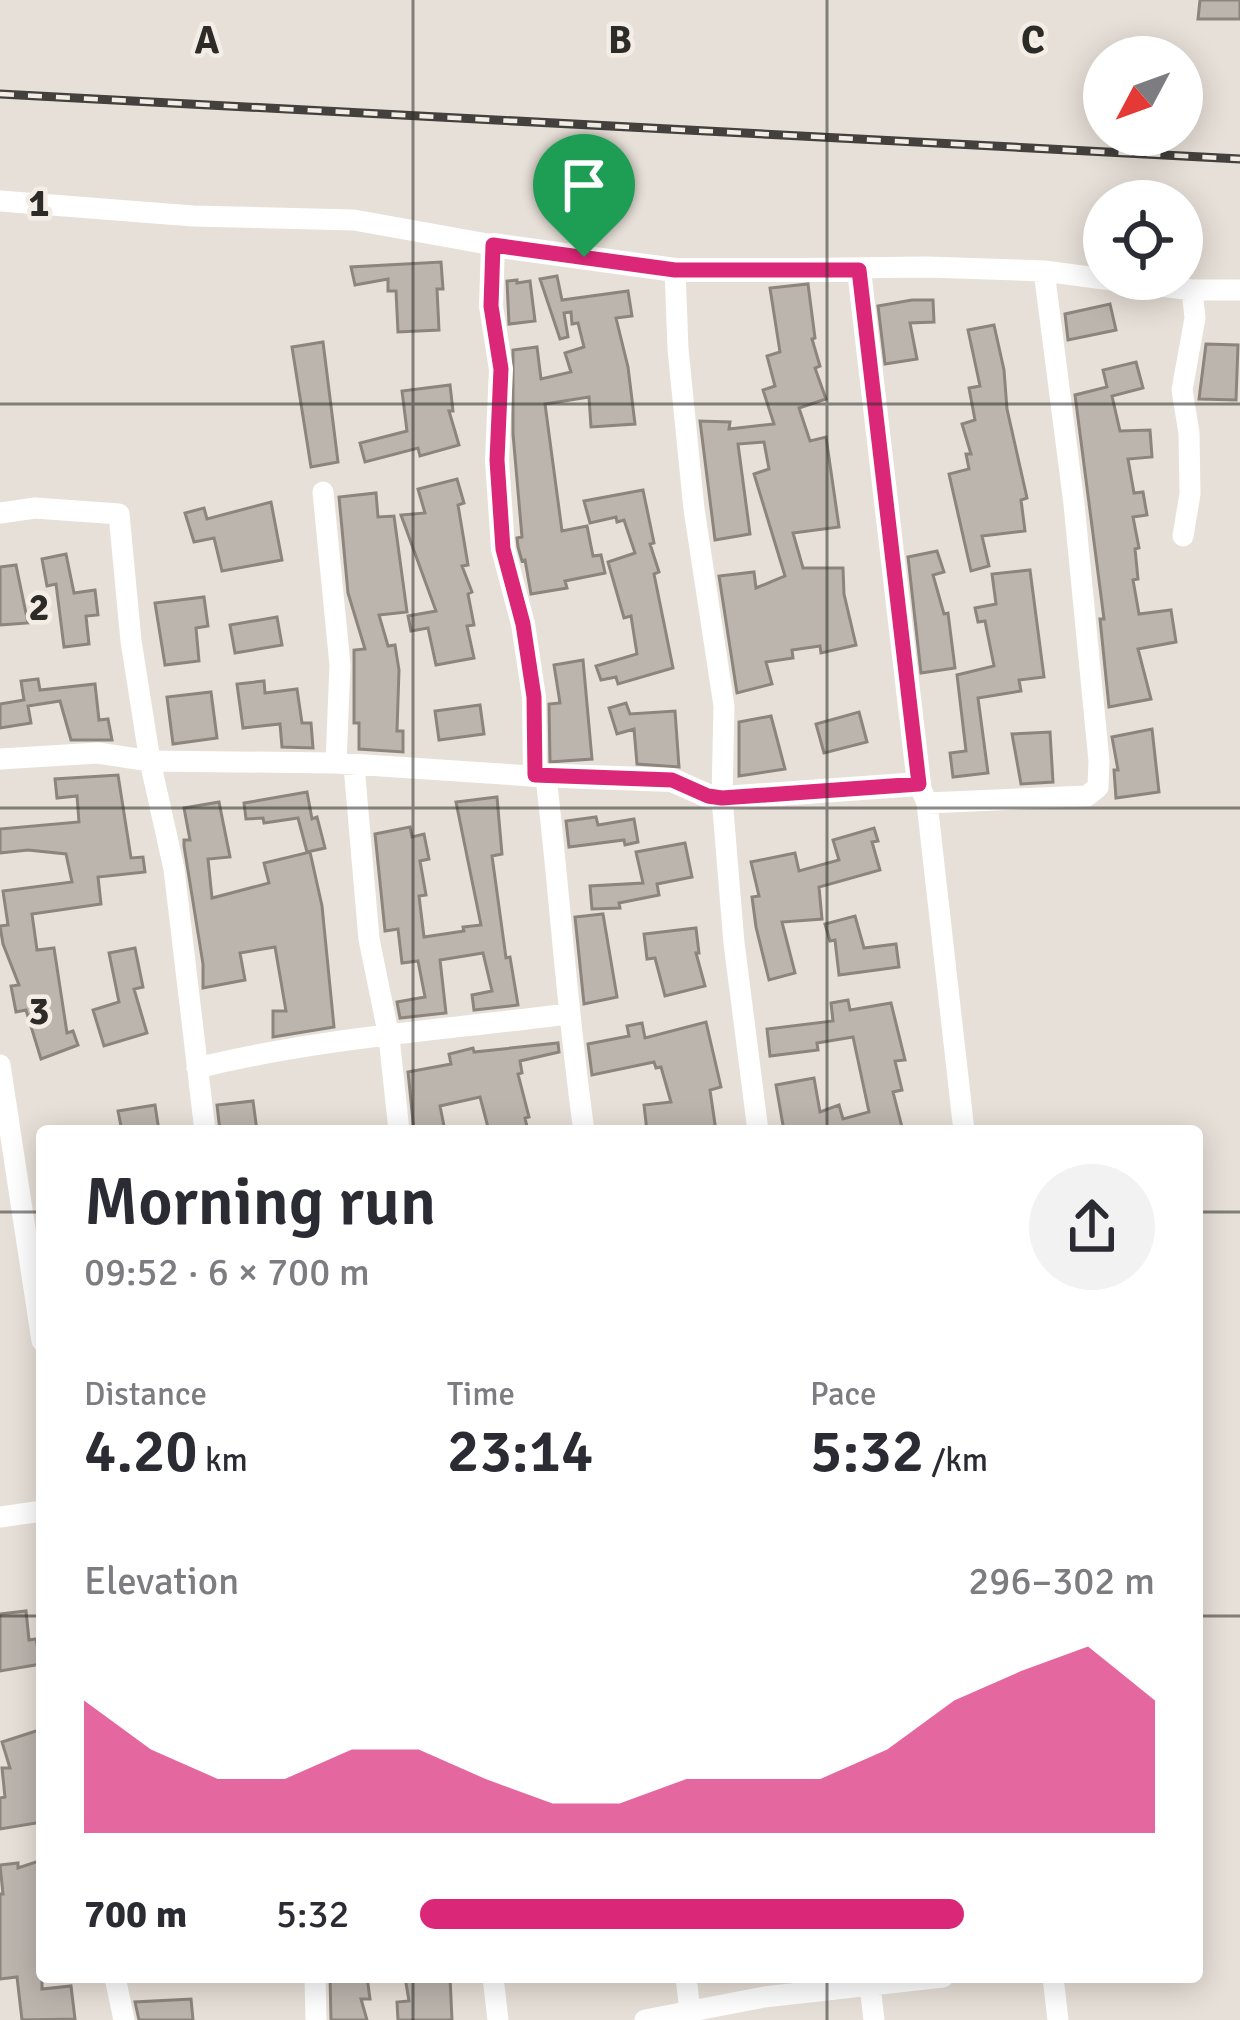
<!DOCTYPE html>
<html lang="en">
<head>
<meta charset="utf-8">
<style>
  body { margin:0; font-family:Signika,sans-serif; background:#f2f2f3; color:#2b2b33; height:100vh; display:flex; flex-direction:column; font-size:45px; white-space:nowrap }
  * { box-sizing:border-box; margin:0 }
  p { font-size:39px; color:#7c7c81 }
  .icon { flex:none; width:66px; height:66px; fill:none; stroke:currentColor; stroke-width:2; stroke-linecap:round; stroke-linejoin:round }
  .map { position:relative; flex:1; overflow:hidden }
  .drawer { position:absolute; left:36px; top:1125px; width:1167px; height:858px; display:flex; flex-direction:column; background:#fff; border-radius:12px; box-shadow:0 6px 30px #0003 }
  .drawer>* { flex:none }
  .needle { width:78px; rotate:229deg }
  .buttons { position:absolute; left:1083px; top:36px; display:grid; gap:24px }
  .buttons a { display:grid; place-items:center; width:120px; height:120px; border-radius:50%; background:#fff; box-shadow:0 6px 30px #0003; font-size:60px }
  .pin { position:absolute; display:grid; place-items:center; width:102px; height:102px; color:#fff; margin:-123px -51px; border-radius:50% 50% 50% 0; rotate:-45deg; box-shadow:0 0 12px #0007 }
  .pin .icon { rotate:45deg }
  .round { display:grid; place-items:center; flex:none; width:126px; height:126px; border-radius:63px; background:#f2f2f3 }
  .overview { display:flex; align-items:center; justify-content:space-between; height:204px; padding:0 48px }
  h1 { font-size:66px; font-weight:600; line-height:90px }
  .metrics { display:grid; grid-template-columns:repeat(3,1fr); gap:18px; height:204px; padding:12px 48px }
  .metrics div { display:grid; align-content:center }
  .metrics b { font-size:60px; font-weight:600 }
  .metrics small { font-size:33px; font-weight:400 }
  .metrics p { font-size:33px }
  .chart { height:336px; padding:24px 48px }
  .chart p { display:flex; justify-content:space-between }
  .chart svg { width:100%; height:216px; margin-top:12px; fill:#db2777; opacity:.7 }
  ul { padding:0 48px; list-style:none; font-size:39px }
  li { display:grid; grid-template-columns:192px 144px 1fr; align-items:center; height:90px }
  li i { height:30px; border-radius:15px; background:#db2777 }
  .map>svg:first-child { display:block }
  .building { fill:#bcb5ae; stroke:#8c857e; stroke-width:3 }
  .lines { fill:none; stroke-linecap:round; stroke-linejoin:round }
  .minor { stroke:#fff; stroke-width:21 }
  .rail-casing { stroke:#43403d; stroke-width:9 }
  .rail { stroke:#f4ede6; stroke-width:4.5; stroke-dasharray:14; stroke-linecap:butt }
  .route-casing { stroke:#fff; stroke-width:24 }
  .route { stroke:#db2777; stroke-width:15 }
  .grid { fill:none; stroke:#2d2b28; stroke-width:3; stroke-opacity:0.55 }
  .grid-label { font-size:39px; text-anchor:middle; font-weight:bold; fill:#2d2b28; stroke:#f4ede6; stroke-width:9; stroke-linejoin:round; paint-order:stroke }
</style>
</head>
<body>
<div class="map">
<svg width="1240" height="2020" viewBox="0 0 1240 2020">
  <rect width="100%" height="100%" fill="#e7e0d8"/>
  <!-- building -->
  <path class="building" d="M1200 0H1240V19H1198Z
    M441 262 443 289H437L439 330 398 332 396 291H388V279L355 285 351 267Z
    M557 276 562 300 628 291 632 316 616 318 628 367 635 424 591 427 589 397 545 404 562 531 587 526 593 556 601 555 605 573 565 581 567 588 531 594 525 560 522 561 518 547 517 538 522 537 513 434V350L537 347 541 379 571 372 565 353 584 347 578 323 572 324 571 312 564 313 568 337 560 339 540 279Z
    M517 280V283L530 281 535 321 509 324 507 281Z
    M808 284 815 338 812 339 820 366 815 368 826 399 799 408 810 441 826 437 839 527 793 533 803 568H843L844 594 856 645 821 653 820 646 792 650 793 658 766 662 772 684 737 693 719 576 754 572 756 588 785 576 754 474 769 469 764 442 738 444 750 534 715 540 700 421 730 422 729 429 774 424 763 390 775 386 767 356 780 352 770 288Z
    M912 300H933L934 322 910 323 917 359 885 364 878 306Z
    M1110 304 1116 330 1068 340 1065 314Z
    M994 325 1004 370 1007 409 1027 498 1021 500 1025 531 982 536 989 566 971 571 949 474 969 469 966 454H971L962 424 975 420 969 388 980 386 968 330Z
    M323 342 338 462 311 467 292 347Z
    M1206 344 1238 345 1236 400 1199 399Z
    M1136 362 1143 388 1112 396 1120 431 1150 430 1152 457 1128 459 1134 493 1143 492 1147 515 1133 517 1139 548 1135 549 1138 579 1133 580 1139 614 1171 610 1176 642 1138 649 1151 699 1109 707 1100 619H1104L1075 395 1107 387 1103 370Z
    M450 385 453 411H449L459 445 420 456 418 448 365 462 360 443 407 431 402 391Z
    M457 479 464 503 458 505 468 565 462 566 472 592 468 594 474 625 467 626 474 658 436 665 428 628 411 631 408 616 436 611 401 515 425 513 418 489Z
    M643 490 654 543 650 544 659 572 654 574 673 668 618 684 616 677 601 680 596 666 637 654 631 616 624 618 608 562 635 553 624 520 617 522 616 517 590 523 584 501Z
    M376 493 378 517 394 516 407 612 379 615 388 646 395 645 399 670 397 731H403V752L359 749V723H354V650L365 649 348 593 339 497Z
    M271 502 282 560 222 571 214 538 194 542 185 513 204 508 207 519Z
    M937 551 944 572 933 575 944 614 948 613 955 668 921 673 908 557Z
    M66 554 74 593 95 590 98 615 86 616 89 644 64 647 56 584 47 586 42 559Z
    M16 565 28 623 0 625V567Z
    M1030 570 1044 677 1019 680 1021 691 978 698 988 773 953 777 950 753 966 751 957 675 994 666 985 621 978 622 975 608 996 604 992 574Z
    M204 597 208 626 196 628 199 661 165 665 155 603Z
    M277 617 282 645 235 653 230 625Z
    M583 660 592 759 550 762 549 704 560 703 554 665Z
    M38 679 40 690 95 684 99 720 108 719 112 740H71L60 701 28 706 31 723 0 728V704L24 700 21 681Z
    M264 681 265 693 297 689 302 723H311L313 748 282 747 280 724 243 728 237 684Z
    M211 692 217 738 173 744 167 697Z
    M626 703 630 714 675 711 679 767 637 764 634 729 617 734 609 708Z
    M480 705 484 734 439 740 435 711Z
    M859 712 867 742 824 753 816 724Z
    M771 716 785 769 739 776V722Z
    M1152 729 1159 792 1116 798 1114 770H1118L1112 737Z
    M1050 732 1053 782 1021 784 1012 734Z
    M118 775 131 858 143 857 145 872 98 877 101 904 32 914 37 950 54 948 67 1033 73 1031 78 1045 41 1059 26 1010 16 1012 11 986 19 985 3 944 0 926 8 925 3 891 72 882 66 854 28 850 0 853V829L79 822 77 796 57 798 55 779Z
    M307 792 312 819 317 817 325 848 307 852 298 818 264 823 263 818 246 819 244 803Z
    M497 797 502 854 492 856 506 958 510 957 518 1005 474 1010 472 995 492 991 483 953 440 960 446 1013 400 1018 397 1002 425 997 418 961 402 963 398 929 385 931 375 834 410 827 412 837 424 834 429 859 420 861 426 895 419 896 424 937 464 931 463 927 481 925 456 802Z
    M219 802 230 857 208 859 212 898 269 883 264 863 310 852 322 906 334 1027 273 1037V1011H286L275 947 240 953 245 980 203 988V964L184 846V840H190L184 808Z
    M596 817 598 825 634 819 638 842 625 845 624 840 569 847 566 821Z
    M874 828 878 841 872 842 880 870 819 887 822 919 782 922 795 973 769 980 756 927 752 897 759 896 751 862 795 853 799 871 839 860 833 840Z
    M685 843 692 877 657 884 659 895 619 903 620 908 592 909 590 886 643 883 636 852Z
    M603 914 617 997 584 1004 575 917Z
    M855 916 864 948 896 944 899 967 839 975 835 940 830 941 825 924Z
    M696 928 699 953H696L705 986 665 996 655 958 647 959 644 934Z
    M135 948 143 987 134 989 147 1033 104 1046 93 1010 119 1002 109 953Z
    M848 1000 850 1010 891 1003 905 1060 895 1061 902 1090 893 1092 903 1131H784L776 1085 814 1078 820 1112 839 1105 843 1119 869 1112 853 1037 817 1043 818 1050 770 1056 767 1029 833 1021 831 1003Z
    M706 1022 721 1087 710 1090 716 1131H647L644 1105 671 1102 661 1067 656 1068 654 1062 592 1075 588 1044 629 1036 627 1026 642 1023 645 1038Z
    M558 1043 559 1052 520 1061 522 1073 518 1074 529 1117 525 1118 528 1131H489L480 1097 440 1106 445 1131H414L408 1072 451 1064 449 1054 473 1048 474 1052Z
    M253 1101 257 1131H220L217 1105Z
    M155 1105 159 1131H122L118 1111Z
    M26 1611 29 1640 36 1639 41 1664 0 1671V1614Z
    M42 1729V1822L0 1829V1798L5 1797 2 1768H10L2 1742Z
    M42 1860V1989L71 1986 75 2019 22 2020 17 1977 0 1979V1894H3L0 1865 18 1863V1868Z
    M330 1977H367L370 1999H361L367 2020H331Z
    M405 1977H450L452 2020H398L397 2002 409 2001Z
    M191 1999 193 2020H139L135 2002Z"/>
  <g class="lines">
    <!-- minor -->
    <path class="minor" d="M0 201 193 216 354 220 493 245 675 270 927 267 1044 271 1104 279
      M493 245 491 306 501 369 497 460 503 549 523 624 534 697 535 775
      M675 270 678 349 694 509 724 706 722 798 734 943 758 1131
      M859 270 919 784 927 803 964 1131
      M1105 279 1192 290H1240
      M323 492 340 665 336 763
      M0 513 35 508 119 514 131 641 150 761 174 869 205 1131
      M1183 536 1190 494 1189 433 1182 390 1195 318 1192 290
      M0 759 98 753 150 761 336 763 546 777 672 780 708 797 722 798 919 784
      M354 766 369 939 389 1037 399 1131
      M546 777C560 895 567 1013 584 1131
      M927 803 1087 796 1098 787 1099 761 1074 504 1044 271
      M0 1065 42 1341
      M197 1068C318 1038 443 1030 567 1014
      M0 1517 42 1511
      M115 1977 124 2020
      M315 1977 316 2020
      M493 1977 498 2020
      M686 1977 691 2020
      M869 1977 874 2020
      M1053 1977 1058 2020
      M645 2020 764 1997 943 1977"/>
    <defs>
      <path id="rail" d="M0 94 1240 159"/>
    </defs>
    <!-- rail casing -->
    <use href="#rail" class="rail-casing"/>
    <!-- rail -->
    <use href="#rail" class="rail"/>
  </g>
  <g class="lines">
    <defs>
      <path id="route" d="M493 245 675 270H859L919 784 722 798 708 796 672 780 535 775 534 697 523 624 503 549 497 460 501 369 491 306Z"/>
    </defs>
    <!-- route casing -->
    <use href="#route" class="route-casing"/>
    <!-- route -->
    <use href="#route" class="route"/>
  </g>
  <!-- grid -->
  <path class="grid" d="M413 0V1131M827 0V1131M0 404H1240M0 808H1240M0 1212H42M1197 1212H1240M0 1616H42M1197 1616H1240M413 1977V2020M827 1977V2020"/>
  <g class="grid-label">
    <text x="207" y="53">A</text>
    <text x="620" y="53">B</text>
    <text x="1033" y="53">C</text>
    <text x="39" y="216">1</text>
    <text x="39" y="620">2</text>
    <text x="39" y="1024">3</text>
  </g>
</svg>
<div class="buttons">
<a><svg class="needle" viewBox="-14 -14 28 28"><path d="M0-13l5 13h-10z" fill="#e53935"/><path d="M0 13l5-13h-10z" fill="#7c7c81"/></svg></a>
<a><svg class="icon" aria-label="locate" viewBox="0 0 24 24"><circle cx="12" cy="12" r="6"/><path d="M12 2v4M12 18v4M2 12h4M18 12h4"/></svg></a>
</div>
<div class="pin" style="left:584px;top:257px;background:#1e9e55"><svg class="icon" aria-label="arrive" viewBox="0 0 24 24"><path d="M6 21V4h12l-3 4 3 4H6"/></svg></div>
<section class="drawer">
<div class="overview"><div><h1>Morning run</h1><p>09:52 · 6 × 700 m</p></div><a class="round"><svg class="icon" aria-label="share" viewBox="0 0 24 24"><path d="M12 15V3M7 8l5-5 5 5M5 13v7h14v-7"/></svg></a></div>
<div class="metrics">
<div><p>Distance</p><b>4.20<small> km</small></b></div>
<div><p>Time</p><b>23:14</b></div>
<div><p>Pace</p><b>5:32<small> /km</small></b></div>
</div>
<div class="chart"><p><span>Elevation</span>296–302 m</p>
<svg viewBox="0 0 160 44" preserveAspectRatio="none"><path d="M0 44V17L10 27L20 33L30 33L40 27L50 27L60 33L70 38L80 38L90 33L100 33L110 33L120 27L130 17L140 11L150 6L160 17V44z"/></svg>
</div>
<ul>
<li><b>700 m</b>5:32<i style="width:74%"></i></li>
</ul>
</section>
</div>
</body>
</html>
